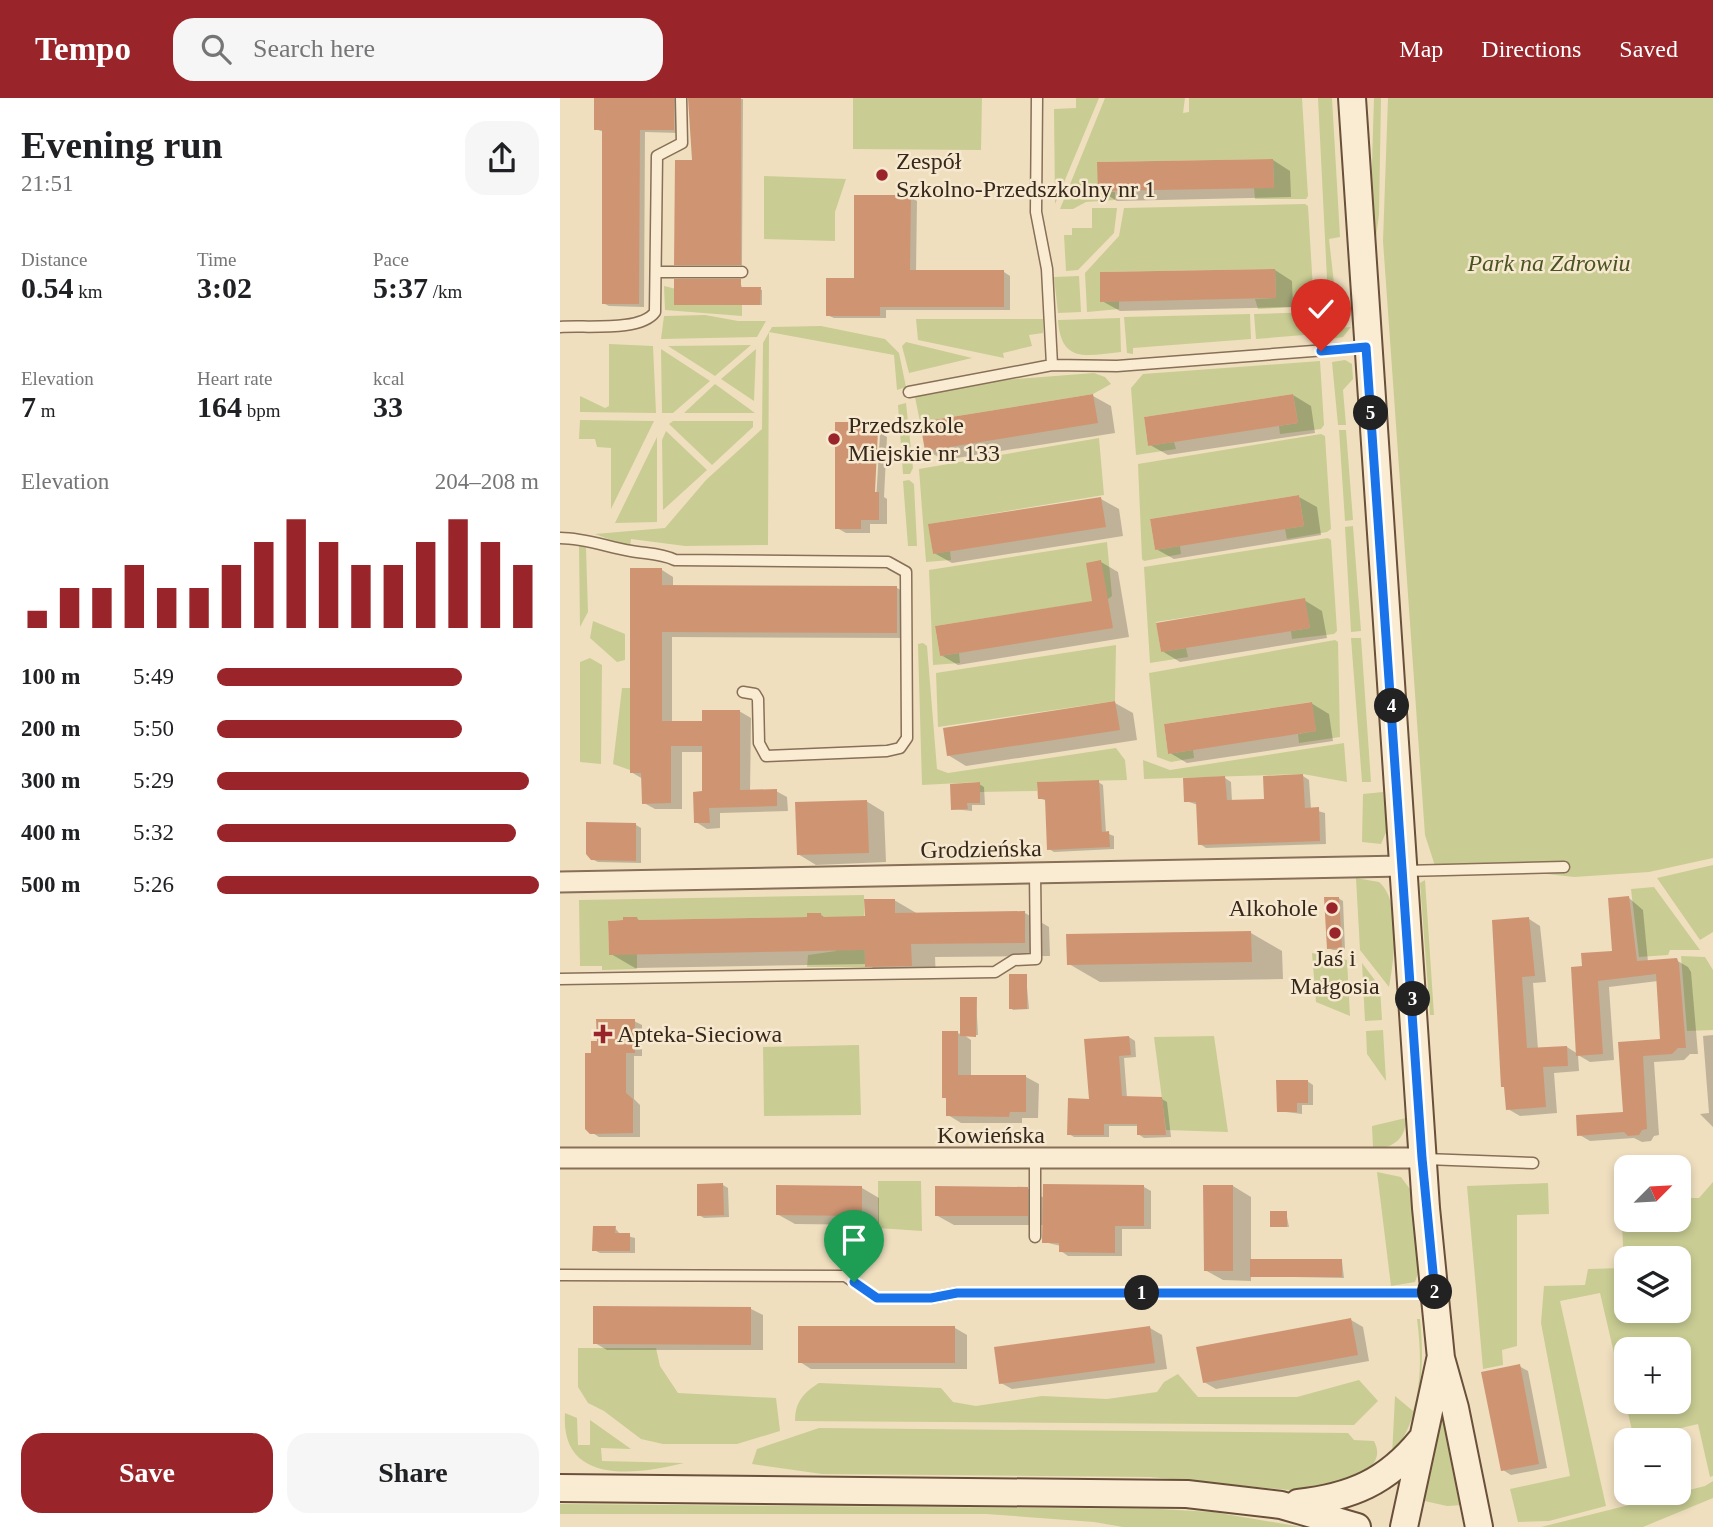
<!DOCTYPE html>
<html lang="en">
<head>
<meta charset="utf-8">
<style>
  body { margin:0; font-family:"Times New Roman",serif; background:#f6f6f6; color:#202124; height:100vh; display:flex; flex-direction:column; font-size:26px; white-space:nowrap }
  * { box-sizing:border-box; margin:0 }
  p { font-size:23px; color:#757577 }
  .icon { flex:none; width:38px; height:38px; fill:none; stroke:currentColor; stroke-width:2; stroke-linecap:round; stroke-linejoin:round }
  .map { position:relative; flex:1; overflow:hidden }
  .details { display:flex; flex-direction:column; background:#fff; width:560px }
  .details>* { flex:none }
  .needle { width:46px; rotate:66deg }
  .buttons { position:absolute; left:1054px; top:1057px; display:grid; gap:14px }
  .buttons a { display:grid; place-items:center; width:77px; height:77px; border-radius:14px; background:#fff; box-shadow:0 4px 10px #0003; font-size:35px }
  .pin { position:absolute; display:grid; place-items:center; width:60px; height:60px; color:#fff; margin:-72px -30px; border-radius:50% 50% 50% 0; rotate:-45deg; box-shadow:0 0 7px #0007 }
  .pin .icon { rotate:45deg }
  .km { position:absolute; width:35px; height:35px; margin:-18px; border-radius:50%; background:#222; color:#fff; font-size:19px; line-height:35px; text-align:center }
  .round { display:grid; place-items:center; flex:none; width:74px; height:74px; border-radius:21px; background:#f6f6f6 }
  .headline { display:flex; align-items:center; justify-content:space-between; height:119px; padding:0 21px }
  h1 { font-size:38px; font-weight:600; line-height:52px }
  .metrics { display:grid; grid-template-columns:repeat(3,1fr); gap:10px; height:119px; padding:7px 21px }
  .metrics div { display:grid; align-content:center }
  .metrics b { font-size:30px; font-weight:600 }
  .metrics small { font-size:19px; font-weight:400 }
  .metrics p { font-size:19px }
  .chart { height:196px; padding:14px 21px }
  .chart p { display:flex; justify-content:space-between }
  .chart svg { width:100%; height:126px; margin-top:7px; stroke:#99252b; stroke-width:6 }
  .action { display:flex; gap:14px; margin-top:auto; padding:14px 21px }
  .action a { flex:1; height:80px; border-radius:21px; background:#99252b; color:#fff; font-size:28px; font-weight:600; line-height:80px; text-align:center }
  .action a+a { background:#f6f6f6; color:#202124 }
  ul { padding:0 21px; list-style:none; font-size:23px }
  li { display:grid; grid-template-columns:112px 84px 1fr; align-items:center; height:52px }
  li i { height:18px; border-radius:9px; background:#99252b }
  header { display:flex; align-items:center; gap:42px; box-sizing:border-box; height:98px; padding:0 35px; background:#99252b; color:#fff }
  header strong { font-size:33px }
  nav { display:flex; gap:38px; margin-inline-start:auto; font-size:24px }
  .search { width:490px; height:63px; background:#f6f6f6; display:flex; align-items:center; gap:18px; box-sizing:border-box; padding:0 24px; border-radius:21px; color:#757577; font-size:26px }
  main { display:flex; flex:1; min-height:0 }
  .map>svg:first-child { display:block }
  .green { fill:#c9cd93; fill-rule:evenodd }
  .shadow { fill:#0003; fill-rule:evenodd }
  .building { fill:#cf9573 }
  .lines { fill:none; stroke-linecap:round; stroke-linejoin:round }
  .lane-casing { stroke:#886f57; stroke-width:13 }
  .street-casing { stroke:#886f57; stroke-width:23 }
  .secondary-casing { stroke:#6a503a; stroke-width:30 }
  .lane { stroke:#faecd2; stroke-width:10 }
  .street { stroke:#faecd2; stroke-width:19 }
  .secondary { stroke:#faecd2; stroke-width:26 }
  .route-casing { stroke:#fff; stroke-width:14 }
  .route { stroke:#1a73e8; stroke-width:9 }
  .poi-dot { fill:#99252b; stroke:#f6e9cf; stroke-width:2.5 }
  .labels { text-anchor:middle; stroke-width:5; stroke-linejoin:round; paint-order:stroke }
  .poi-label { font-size:24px; fill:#37281c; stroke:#f6e9cf; text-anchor:start }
  .park-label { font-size:24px; font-style:italic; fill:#4a5422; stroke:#f6e9cf }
  .street-label { font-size:24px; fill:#37281c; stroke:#f6e9cf }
</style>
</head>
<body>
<header>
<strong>Tempo</strong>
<div class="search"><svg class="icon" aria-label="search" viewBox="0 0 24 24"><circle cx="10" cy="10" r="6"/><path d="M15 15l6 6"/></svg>Search here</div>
<nav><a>Map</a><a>Directions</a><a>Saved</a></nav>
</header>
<main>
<section class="details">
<div class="headline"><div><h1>Evening run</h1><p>21:51</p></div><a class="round"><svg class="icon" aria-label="share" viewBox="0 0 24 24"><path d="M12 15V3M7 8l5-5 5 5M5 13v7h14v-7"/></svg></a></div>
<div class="metrics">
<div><p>Distance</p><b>0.54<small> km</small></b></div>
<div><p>Time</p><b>3:02</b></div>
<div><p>Pace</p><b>5:37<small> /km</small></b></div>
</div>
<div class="metrics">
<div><p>Elevation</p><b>7<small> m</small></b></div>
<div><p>Heart rate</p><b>164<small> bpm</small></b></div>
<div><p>kcal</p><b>33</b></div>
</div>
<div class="chart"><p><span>Elevation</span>204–208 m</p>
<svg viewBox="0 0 160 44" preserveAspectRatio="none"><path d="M5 44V38M15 44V30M25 44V30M35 44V22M45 44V30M55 44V30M65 44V22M75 44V14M85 44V6M95 44V14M105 44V22M115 44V22M125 44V14M135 44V6M145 44V14M155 44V22"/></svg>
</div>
<ul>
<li><b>100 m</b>5:49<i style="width:76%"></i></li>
<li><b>200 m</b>5:50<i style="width:76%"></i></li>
<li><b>300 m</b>5:29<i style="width:97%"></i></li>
<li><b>400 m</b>5:32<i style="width:93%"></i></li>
<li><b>500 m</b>5:26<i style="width:100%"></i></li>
</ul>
<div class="action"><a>Save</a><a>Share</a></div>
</section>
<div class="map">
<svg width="1153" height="1429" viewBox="0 0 1153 1429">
  <rect width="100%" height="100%" fill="#efdfbf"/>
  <!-- green -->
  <path class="green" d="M293 0H422L421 52 293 51Z
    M516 0H539L495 106 494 11 516 10Z
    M545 0H625L623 15 629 14V0H742L748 98 746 101H695L694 90H714L713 61 538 64V93L555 94V102L526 104 513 111H500Z
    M758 0H772L780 139 769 141 779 230 791 229 783 239 770 241Z
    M814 0H821L819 117 815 147 811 98Z
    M828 0H1153V760L1089 774 1014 779 903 767 875 768 865 737 823 143Z
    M204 78 286 81 275 114V143L204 141Z
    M745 106 748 108 754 208 698 211 695 201 716 200 715 171 540 174V204L559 203V211L527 214 525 175 559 138 564 110Z
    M532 110H557L554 135 518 172 506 173 504 137H512V130H532Z
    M519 178 521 214 498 215 494 179Z
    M104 188 182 207V218L105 212Z
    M754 214 756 236 696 241 694 216Z
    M690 216 691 241 573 250V256L567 255 564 219Z
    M145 217 178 223H206L197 239 101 241 104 218Z
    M560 220 561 254C528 257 501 267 498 222Z
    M356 221H483V235L469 237 472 248 443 255 444 260 358 242Z
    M261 228 325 241 339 255 346 289 337 292 334 257 209 234 208 447 125 448 71 441 70 449 35 436 105 430 146 382 202 331 203 245 212 229Z
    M346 244 412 260 349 275 342 248Z
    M49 246 93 248 96 315 20 314V298L45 310 49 308Z
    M191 247 155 278 108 248Z
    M101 251 150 283 113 315H102Z
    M196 251 194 303 161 281Z
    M785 262 792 266 793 281 783 292 786 327H778L772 264Z
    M760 263 764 327 761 331 720 336 719 328 738 325 733 296 584 319 588 348 614 344 616 351 576 357 571 290 583 276Z
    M534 275 545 279 551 286 533 296 360 324 355 299 417 284Z
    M155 286 195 315H124Z
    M346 305 353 370 350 376H343L338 307Z
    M20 322 94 323 51 411V350L37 349 35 341H19Z
    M113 323H193V329L152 367 109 326Z
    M779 332H786L793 422 785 423Z
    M106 333 147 372 103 412 102 342Z
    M761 336 765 338 771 431 767 434 727 441 725 431 744 428 739 397 590 421 595 452 620 448 621 456 584 463 582 461 578 366Z
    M97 339V424L55 425Z
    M539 340 544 397 369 426 373 456 390 453 391 462 366 464 359 371Z
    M349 382 354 386 357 448H348L343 383Z
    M793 428 801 533 791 534 785 429Z
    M768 440 771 442 777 533 774 536 732 541 731 533 750 530 744 501 596 524 601 554 626 550 628 559 590 565 584 469Z
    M547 444 552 498 548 501 375 528 380 558 399 555 400 565 373 567 369 472Z
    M22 447 26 450 28 514 20 529 19 448Z
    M33 523 65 536V562L57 564 30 540Z
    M791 540H801L811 684H802Z
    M775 542 778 544 780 639 739 645 738 636 756 633 751 604 604 626 608 656 633 652 634 660 611 664 597 659 589 575Z
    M363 545 367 548 377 671 388 675 556 650 565 662 567 682 478 684 477 693 420 694 419 684 362 687 358 546Z
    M556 547 555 603 378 629 376 575Z
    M30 560 42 567 41 666 20 664V564Z
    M62 590H70V672L53 666Z
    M784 645 787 684 743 676 584 681 583 662 610 672Z
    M823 694 827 732 821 746 802 744 803 696Z
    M1153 767V834L1140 842 1097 780Z
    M796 780 819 784C842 804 834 861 829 889L800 852Z
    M865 782 874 917H870L860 785Z
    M1094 789 1140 852H1110L1108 857 1079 859 1071 791Z
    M304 797 305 869H247L248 857 276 853V819H262L261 815H247V819L78 822 76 819H64L63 822 48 823 49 856H77V871L42 872V868H20L19 802Z
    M752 855 787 862 790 918 756 904Z
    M1121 858 1145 859 1153 872V932L1127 933Z
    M802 865 820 889 822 922 805 923Z
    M823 932 826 983 807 956 806 933Z
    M654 938 668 1034 606 1032 594 939Z
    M299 947 301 1017 204 1018 203 949Z
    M846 1020C846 1041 833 1051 813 1050L812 1028Z
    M817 1074 841 1079 852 1094 858 1175 855 1184 831 1188Z
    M318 1083H361L362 1133 318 1130Z
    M1153 1084V1378L1150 1379 1138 1326 1074 1341 1040 1195 1000 1203 1046 1408 989 1423 958 1424 950 1391 1010 1378 981 1225 984 1188 1025 1187 1028 1171 1064 1170 1061 1102H1066V1122H1118V1100H1139ZM1066 1160H1118V1213H1066ZM1118 1251V1304H1066V1251Z
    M988 1085 989 1116 957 1117V1248L942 1252 943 1267 923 1271 907 1088Z
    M857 1221H860C865 1270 862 1317 832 1358L835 1298 853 1313C862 1284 861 1251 857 1221Z
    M18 1250H96L100 1268 118 1295 216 1300 220 1333 177 1346H103L81 1341 44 1313 28 1305 18 1289Z
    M618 1276 638 1299H737L799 1282 818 1303 794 1327 235 1323C235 1304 243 1295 259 1285L381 1290 393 1304 416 1308 482 1298 547 1301 597 1294 604 1284Z
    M881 1299 903 1407 887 1408 860 1402Z
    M5 1315 17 1320 18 1347H30V1322L71 1351 41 1350 42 1363 124 1365C79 1376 0 1389 5 1315Z
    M259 1330 788 1335 794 1342 814 1343C820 1355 817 1362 809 1371L810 1378 750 1394 590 1379 262 1376 192 1366 197 1351Z
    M1153 1383V1400L1083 1429H981L1145 1388Z
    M0 1406 600 1411 653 1414 742 1429H563L534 1424 426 1416H0Z"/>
  <!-- shadow -->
  <path class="shadow" d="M35 0H114L119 3V35L85 34 84 209 49 208 43 205 44 34 35 31Z
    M130 0 183 1 182 167H118L134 64Z
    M713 62 730 73 731 99 557 103 539 92Z
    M350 99 357 103 356 174H444L450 178V212H326V220H274L267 217 296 182Z
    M715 172 732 183 733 209 560 213 542 203Z
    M180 183 182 190 202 192V207H118Z
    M733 297 751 308 755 335 608 357 590 347Z
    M533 298 551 308 555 335 384 362 366 352Z
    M300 326 309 334H318L327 339 324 399 327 401V426H310V435H286L277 430ZM316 336H320L316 403 313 402Z
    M739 399 757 409 761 437 614 461 596 451Z
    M541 401 559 411 563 438 392 465 374 455Z
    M541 464 558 474 569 539 398 567 381 557 534 505Z
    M102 472 113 479V489L337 490 348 496V540L112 539V625H143L179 613 191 620 190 694 216 693 227 699 228 713 160 715V730L147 731 136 724 143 695 144 654H122V711H95L84 705 83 681 71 674Z
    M744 502 762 513 767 540 620 564 602 553Z
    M555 605 573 615 577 642 406 668 388 657Z
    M751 605 769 616 773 643 627 665 610 655Z
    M743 678 749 682 751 711 765 715 766 746 646 750 640 746 638 707 626 703 665 680 671 684 672 704 705 702Z
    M538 684 543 687 546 735 554 738V751L494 754 489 751 487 703 479 700Z
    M419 686 424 689 425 707H412V713L393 711Z
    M306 703 324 714 326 764 256 767 238 756Z
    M76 727 81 730V765L38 764 32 761Z
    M778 800 783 803 785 852H773L768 850Z
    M1069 800 1083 812 1088 864 1116 862 1128 869 1131 874 1138 956H1130L1124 962 1094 964 1099 1037 1094 1038 1091 1043 1082 1044 1074 1040 1030 1043 1018 1036 1065 1016 1060 945 1101 943 1098 883 1049 889 1054 962 1030 964 1018 957 1019 973 994 975 997 1015 960 1018 948 1011 946 990 969 821 980 828 986 884 973 885 978 951 1007 949 1018 956 1024 870 1054 855Z
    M334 802 358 816 465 815 489 829 490 858 375 859 376 881 332 882 307 866 75 870 51 856 76 820 82 824 248 821 261 817 267 821 306 820Z
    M691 835 722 853 723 881 540 884 509 866Z
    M466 878 469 911 453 912 451 910Z
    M416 901 418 937H404L411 942V979H466L479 986 478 1020H462V1025H401L388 1017V1002L384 999 398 935 402 937Z
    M74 923 82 927V958H74V1001L80 1007V1039H39L31 1034 38 945Z
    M1153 937V1029L1140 1016 1149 1015 1143 938Z
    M569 939 575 943 576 959 564 960 567 1000 602 1001 607 1004 611 1039 584 1040 578 1036V1028H549V1039H514L509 1036Z
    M747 983 753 987V1007H742V1016L718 1013Z
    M163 1087 168 1090 169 1119 144 1120 139 1117Z
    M484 1088 584 1089 591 1093V1131H562V1158H508L501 1153V1148L484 1144V1127H394L376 1117 467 1090 484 1100Z
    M673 1088 691 1099V1162L782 1163 784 1180 691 1178V1183L663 1182 645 1172Z
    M302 1090 319 1100V1127L235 1126 217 1116Z
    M726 1114 729 1129 712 1128Z
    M55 1130 60 1136 75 1140V1155H40L34 1152Z
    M191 1211 203 1217V1252H47L35 1245Z
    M791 1222 803 1229 809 1263 656 1291 644 1284Z
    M395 1230 407 1237V1271H251L240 1264Z
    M590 1230 602 1237 607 1271 452 1291 441 1285Z
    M959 1268 968 1273 987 1370 951 1377 943 1372Z"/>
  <!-- building -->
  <path class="building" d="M34 0H114V32H80L79 206H42V32H34Z
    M128 0H181V167H114L115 62H132Z
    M713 61 714 90 538 93 537 64Z
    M294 97H351L350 172H444V209H320V218H266V180H294Z
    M715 171 716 200 540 204V174Z
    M114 181H181V189H201L200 207H114Z
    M533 296 538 325 365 353 360 324Z
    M733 296 738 325 588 348 584 319Z
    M275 324H301V332H318L315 394H319V422H301V431H275Z
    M739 397 744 428 595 452 590 421Z
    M541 399 546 429 373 456 368 426Z
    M541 462 553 530 380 558 375 528 532 503 526 465Z
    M70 470H102V487L337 488V535L102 534V623H142V612H180V692L217 691V708L149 710 150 725H134L133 694 142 693V648H111V705L82 706 81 675H70Z
    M745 500 750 530 601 554 596 525Z
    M555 603 560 632 387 658 383 630Z
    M752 604 756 633 608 656 604 626Z
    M743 676 745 710 759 709 760 743 638 747 636 704H624L623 680 665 678 667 702 704 701 703 678Z
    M539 682 542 734 549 733 550 749 487 752 485 701H478L477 684Z
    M420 684V705H407L408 711 391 712 390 686Z
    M307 702 309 755 237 757 235 704Z
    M26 724 76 725V763L31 762 26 756Z
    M1069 798 1077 863 1117 860 1119 866 1126 950H1118L1112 956 1083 958 1087 1031 1082 1032 1079 1037 1068 1038 1064 1034 1017 1038 1016 1017 1063 1014 1058 944 1100 941 1096 876 1038 883 1043 956 1016 958 1011 869 1022 868 1021 855 1052 853 1048 800Z
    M764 799H779L782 850 767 851Z
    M304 801H335V815L465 813V845L351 846 352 868 305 869V852L49 857 48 823 63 822V819H77L78 822 247 819V815H261L262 819 305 818Z
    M969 819 975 878 962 879 967 950 1007 948 1008 968 983 969 986 1009 946 1012 944 989H941L932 822Z
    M691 833 692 864 507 867 506 836Z
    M449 876H467V911H449Z
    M400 899H417L416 939 400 938Z
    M36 921H75V955H66V995L73 1001V1035L30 1036 25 1031V955H31V943H37Z
    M382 933H398V977H466V1014H450L449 1019 386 1018V1000H382Z
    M569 938 571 957 559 958 562 998 602 999 606 1037H577V1026H544V1037H507L508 1000 529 1001 524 941Z
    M716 982H748V1005H737V1014H717Z
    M163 1085 164 1117 137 1118V1086Z
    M483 1086 584 1087V1128H555V1155L499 1154V1145H482Z
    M216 1087 302 1088V1118L216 1117Z
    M643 1087H673V1173H644Z
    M375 1088 468 1089V1118H375Z
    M710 1113H727V1129H710Z
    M33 1128H56L55 1135H70V1153H32Z
    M690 1161H782V1179H690Z
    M33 1208 191 1209V1247L33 1246Z
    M791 1220 798 1257 643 1285 636 1249Z
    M238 1228H395V1265H238Z
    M590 1228 595 1265 439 1286 434 1249Z
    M960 1266 979 1366 941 1373 921 1274Z"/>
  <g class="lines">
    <defs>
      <path id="lane" d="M477 0 476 114 487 171 492 267
        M97 174H182
        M0 229C25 227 81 234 95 214L97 58 122 45 121 0
        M349 294 492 267 557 268 806 249
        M0 440C25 440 47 449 71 453 87 456 100 455 115 462L328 464 346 474 347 640 340 650 327 653 206 658 199 645 198 601 195 596 183 594
        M844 773 1004 769
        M0 881 435 874 454 862 476 861 475 774
        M865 1061 973 1065
        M475 1139V1061
        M0 1177 285 1178 317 1200H371L397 1195H874"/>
      <path id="street" d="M0 784 844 768
        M0 1060H862"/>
      <path id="secondary" d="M792 0 866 1110 881 1260 895 1310 919 1429
        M0 1390 627 1396 721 1407 797 1429
        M738 1405C791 1399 827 1384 861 1342
        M844 1429 880 1262"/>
    </defs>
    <!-- lane casing -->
    <use href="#lane" class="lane-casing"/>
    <!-- street casing -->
    <use href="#street" class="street-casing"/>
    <!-- secondary casing -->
    <use href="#secondary" class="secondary-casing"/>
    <!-- lane -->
    <use href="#lane" class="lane"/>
    <!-- street -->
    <use href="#street" class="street"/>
    <!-- secondary -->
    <use href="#secondary" class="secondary"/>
  </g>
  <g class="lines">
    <defs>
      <path id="route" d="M294 1184 317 1200H371L397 1195H875L862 1060 806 249 761 253"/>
    </defs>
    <!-- route casing -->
    <use href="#route" class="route-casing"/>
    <!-- route -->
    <use href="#route" class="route"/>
  </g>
  <!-- markers -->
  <g class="poi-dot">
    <circle cx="322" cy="77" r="7"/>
    <circle cx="274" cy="341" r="7"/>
    <circle cx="772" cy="810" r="7"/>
    <circle cx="775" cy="835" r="7"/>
    <path d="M39.5 925.5h7v7h7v7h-7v7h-7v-7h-7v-7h7z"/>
  </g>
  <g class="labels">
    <!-- poi labels -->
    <g class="poi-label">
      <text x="336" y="71">Zespół<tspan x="336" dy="28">Szkolno-Przedszkolny nr 1</tspan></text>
      <text x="288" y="335">Przedszkole<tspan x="288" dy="28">Miejskie nr 133</tspan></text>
      <text x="758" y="818" text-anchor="end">Alkohole</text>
      <text x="775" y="868" text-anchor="middle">Jaś i<tspan x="775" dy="28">Małgosia</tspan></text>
      <text x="57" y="944">Apteka-Sieciowa</text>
    </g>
    <!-- park labels -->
    <g class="park-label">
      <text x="989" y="173">Park na Zdrowiu</text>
    </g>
    <!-- street labels -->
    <g class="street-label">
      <text transform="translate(421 751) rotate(-1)" y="8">Grodzieńska</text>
      <text x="431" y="1045">Kowieńska</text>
    </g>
  </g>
</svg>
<div class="buttons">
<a><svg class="needle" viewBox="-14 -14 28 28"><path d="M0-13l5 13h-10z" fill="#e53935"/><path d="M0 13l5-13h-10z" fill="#757577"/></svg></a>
<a><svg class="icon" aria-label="layers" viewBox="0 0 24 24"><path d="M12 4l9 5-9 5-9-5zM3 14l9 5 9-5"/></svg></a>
<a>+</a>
<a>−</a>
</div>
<div class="pin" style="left:294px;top:1184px;background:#1e9e55"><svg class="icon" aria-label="arrive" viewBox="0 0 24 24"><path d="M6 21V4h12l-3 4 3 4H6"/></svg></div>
<div class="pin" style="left:761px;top:253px;background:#d93025"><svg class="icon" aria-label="check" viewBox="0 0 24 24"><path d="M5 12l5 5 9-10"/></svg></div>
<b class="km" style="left:582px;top:1195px">1</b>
<b class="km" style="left:875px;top:1194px">2</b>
<b class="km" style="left:853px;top:901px">3</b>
<b class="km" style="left:832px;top:608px">4</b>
<b class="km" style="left:811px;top:315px">5</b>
</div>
</main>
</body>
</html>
